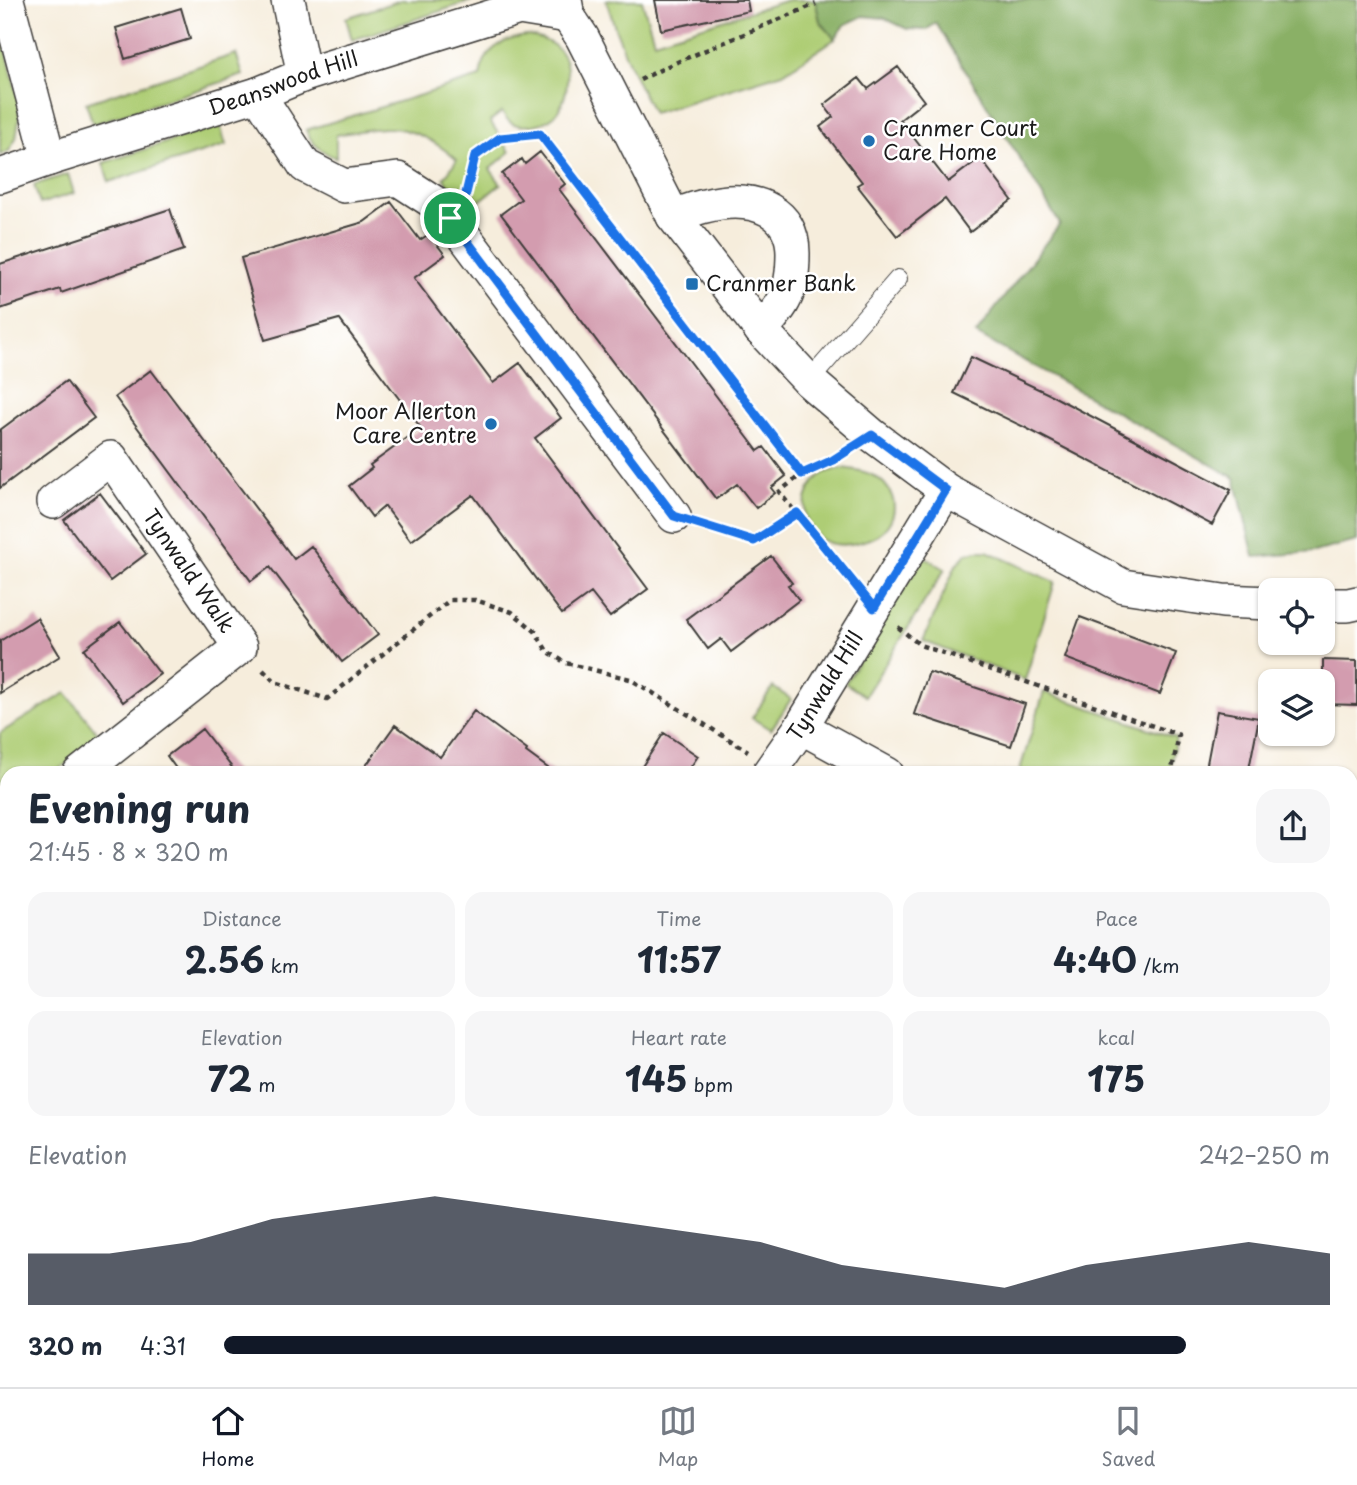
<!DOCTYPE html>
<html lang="en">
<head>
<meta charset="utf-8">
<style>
  body { margin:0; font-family:"Playpen Sans",sans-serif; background:#f6f6f7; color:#1f2937; height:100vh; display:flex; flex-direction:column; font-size:26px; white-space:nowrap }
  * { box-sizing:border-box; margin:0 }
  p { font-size:23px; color:#747a83 }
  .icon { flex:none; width:38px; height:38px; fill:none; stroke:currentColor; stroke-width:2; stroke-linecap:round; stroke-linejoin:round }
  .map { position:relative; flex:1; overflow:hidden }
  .side { position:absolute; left:0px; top:766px; width:1358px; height:621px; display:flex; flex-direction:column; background:#fff; border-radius:21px 21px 0 0; box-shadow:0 2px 5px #0004 }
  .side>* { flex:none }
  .tools { position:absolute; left:1258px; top:578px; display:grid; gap:14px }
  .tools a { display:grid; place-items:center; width:77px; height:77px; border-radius:14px; background:#fff; box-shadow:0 2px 5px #0004; font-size:35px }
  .pin { position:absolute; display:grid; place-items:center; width:60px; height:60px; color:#fff; margin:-30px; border:4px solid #fff; border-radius:50%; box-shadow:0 2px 7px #0007 }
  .round { display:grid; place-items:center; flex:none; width:74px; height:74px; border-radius:21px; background:#f6f6f7 }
  .overview { display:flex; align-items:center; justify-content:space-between; height:119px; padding:0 28px }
  h1 { font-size:38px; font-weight:700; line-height:52px }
  .figures { display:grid; grid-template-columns:repeat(3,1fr); gap:10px; height:119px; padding:7px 28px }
  .figures div { display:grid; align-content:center; border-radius:18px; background:#f6f6f7; text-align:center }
  .figures b { font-size:35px; font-weight:700 }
  .figures small { font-size:19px; font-weight:400 }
  .figures p { font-size:19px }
  .chart { height:196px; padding:14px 28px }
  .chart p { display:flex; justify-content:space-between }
  .chart svg { width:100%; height:126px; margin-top:7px; fill:#111827; opacity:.7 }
  ul { padding:0 28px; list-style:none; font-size:23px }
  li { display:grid; grid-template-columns:112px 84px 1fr; align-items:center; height:52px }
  li i { height:18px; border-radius:9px; background:#111827 }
  .tabs { display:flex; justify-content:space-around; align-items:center; height:98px; border-top:2px solid #e0e1e3; background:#fff; font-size:19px; color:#747a83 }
  .tabs a { display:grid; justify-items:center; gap:4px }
  .tabs .selected { color:#111827 }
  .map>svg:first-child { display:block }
  .green { fill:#aecd74; stroke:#657448; stroke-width:2 }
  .forest { fill:#8ab066; stroke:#536641; stroke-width:2 }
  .building { fill:#d39caf }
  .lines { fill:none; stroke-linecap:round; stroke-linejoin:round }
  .service-casing { stroke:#3d3b39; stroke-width:20 }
  .minor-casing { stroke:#3d3b39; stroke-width:36 }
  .path { stroke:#3d3b39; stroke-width:4.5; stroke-dasharray:5 5; stroke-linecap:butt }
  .service { stroke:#fff; stroke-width:18 }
  .minor { stroke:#fff; stroke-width:33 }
  .route-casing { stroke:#fff; stroke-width:14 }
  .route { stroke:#1a73e8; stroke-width:9 }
  .poi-dot { fill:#1f6fb2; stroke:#fff; stroke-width:2.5 }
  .labels { text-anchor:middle; stroke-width:5; stroke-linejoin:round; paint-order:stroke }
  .street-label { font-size:21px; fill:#1c1c1c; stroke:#fff }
  .poi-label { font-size:21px; fill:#1c1c1c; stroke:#fff; text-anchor:start }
</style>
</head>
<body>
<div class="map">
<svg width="1357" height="1387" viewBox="0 0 1357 1387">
  <rect width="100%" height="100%" fill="#fff"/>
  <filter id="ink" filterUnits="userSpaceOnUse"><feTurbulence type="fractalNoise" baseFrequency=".0143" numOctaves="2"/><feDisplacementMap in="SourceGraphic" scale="14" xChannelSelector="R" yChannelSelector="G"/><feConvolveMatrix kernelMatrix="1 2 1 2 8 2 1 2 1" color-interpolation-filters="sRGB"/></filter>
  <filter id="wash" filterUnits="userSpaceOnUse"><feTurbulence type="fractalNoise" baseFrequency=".00686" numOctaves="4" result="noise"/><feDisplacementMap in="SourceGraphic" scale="28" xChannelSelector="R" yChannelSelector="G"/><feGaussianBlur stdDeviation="1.57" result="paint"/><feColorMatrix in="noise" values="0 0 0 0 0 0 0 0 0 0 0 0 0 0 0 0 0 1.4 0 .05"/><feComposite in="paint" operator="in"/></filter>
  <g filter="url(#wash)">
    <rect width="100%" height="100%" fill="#f6eddc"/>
    <!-- green -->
    <path class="green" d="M401 0H474L352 40 346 18Z
      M606 0H642L654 41 788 0H815L820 21 835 39 783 73 653 113C633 76 618 40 606 0Z
      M0 22 19 104V120L16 138 9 151 0 155Z
      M525 36C538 37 550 40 559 50 573 64 568 102 554 116 544 125 520 130 509 121 506 118 504 115 502 112L490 121 510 152 490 169 501 184 467 211 444 178 457 160C438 143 414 128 387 128 370 128 352 133 336 135V158C322 152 311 144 306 130L480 77C483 51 500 40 525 36Z
      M236 54 243 75 93 124 86 103Z
      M220 125 226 145 109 182 103 163Z
      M68 174 74 193 40 204 34 185Z
      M841 468C851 469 862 470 872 475 891 484 901 506 888 525 877 541 847 548 829 543 819 540 813 533 809 525 800 508 807 483 825 473 829 471 836 470 841 468Z
      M977 551H987L1055 582 1025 680 923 641 956 565 966 554Z
      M924 557 945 569 865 696 845 683Z
      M773 687 791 699 771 730 752 718Z
      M1044 692 1176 738 1169 773H1019Z
      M66 693 101 737 54 773 7 774V810L0 815V733Z
      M1351 1156 1357 1157V1237L1351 1238Z"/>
    <!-- forest -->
    <path class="forest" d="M815 0H1357V541L1314 552 1254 557 1235 478 976 334 1060 224 936 23 926 30 907 29 884 18 863 16 844 25 835 39 820 21Z"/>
    <g id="blocks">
      <!-- building -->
      <path class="building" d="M655 0H747L749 11 661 30Z
        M181 8 190 39 125 59 116 28Z
        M898 67 924 101 900 120 948 182 980 158 1012 200 970 232 945 199 897 236 857 185 862 182 820 127 833 117 824 105 859 78 868 89Z
        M540 152 565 184 559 189 758 451 764 447 786 476 771 488 775 493 756 508 737 484 716 499 501 214 521 199 502 174 522 159 525 164Z
        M391 202 420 240 429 234 445 255 414 278 493 383 520 363 561 418 535 438 648 589 610 617 591 593 562 614 473 495 411 541 385 506 372 517 349 486 372 468 370 465 421 428 339 319 265 340 241 258 364 222Z
        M170 209 184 250 61 293 60 289 0 309V264Z
        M971 357 1051 395 1231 490 1212 525 1026 428 954 393Z
        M151 370 294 559 311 546 378 635 342 662 270 567 251 581 115 397Z
        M66 381 94 418 0 488V430Z
        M100 493 146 554 110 581 64 520Z
        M771 556 792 583 788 585 799 600 731 652 721 639 708 649 686 619Z
        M1080 617 1176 653 1160 694 1065 658Z
        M37 618 60 656 0 693V641Z
        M120 622 160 674 123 702 84 649Z
        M1323 660 1357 661V705L1323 704Z
        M929 672 1025 704 1011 746 914 714Z
        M474 711 527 750 526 752 556 774H360L395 725 440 757Z
        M1217 711 1259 718 1248 774H1205Z
        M202 729 237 774H180L167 756Z
        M664 733 698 756 686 774H637Z"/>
    </g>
  </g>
  <g filter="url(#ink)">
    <use href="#blocks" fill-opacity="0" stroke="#3d3b39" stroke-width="2"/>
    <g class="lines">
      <defs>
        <path id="service" d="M809 381 898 279"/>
        <g id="minor">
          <path d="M7 0 49 159"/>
          <path d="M288 0 304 75"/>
          <path d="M565 0 568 16 582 37 673 216 761 330 809 381 872 435 946 490 1123 586 1223 601 1270 603"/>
          <path d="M258 94 305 166 344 186 398 179 443 208 674 516"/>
          <path id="s1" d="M0 176 49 159 258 94 304 75 519 8 568 16"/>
          <path d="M673 216C688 211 703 205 720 203 756 198 793 211 793 253 793 269 792 286 784 300 779 311 768 321 761 330"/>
          <path id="s2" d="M53 502 111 458 240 647 79 774"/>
          <path d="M1323 605H1348L1357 603"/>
          <path d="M801 727 887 774"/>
          <path id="s3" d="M768 774 801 727 946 490"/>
          <path d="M0 836 7 831"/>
          <path d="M0 877 7 885"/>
          <path d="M1351 879 1357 878"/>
          <path d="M1351 1147 1357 1146"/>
          <path d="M1351 1248H1357"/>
          <path d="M0 1320 7 1326"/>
          <path d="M66 1381 73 1387"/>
          <path d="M642 1381 655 1387"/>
          <path d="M366 1387 370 1381"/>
          <path d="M1051 1387 1052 1381"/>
        </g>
      </defs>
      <!-- service casing -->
      <use href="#service" class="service-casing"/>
      <!-- minor casing -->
      <use href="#minor" class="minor-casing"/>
      <!-- path -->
      <path class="path" d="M640 80 670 65 816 4
        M468 189 476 156 500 138 540 134 802 474 779 492 852 581
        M802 474 833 460 845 453
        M703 525 754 541 797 513
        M898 627 920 645 1179 735 1171 774
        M263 670 275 682 327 699 450 600H475L512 612 535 631 547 651 566 663 630 679 748 751"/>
      <!-- service -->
      <use href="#service" class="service"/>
      <!-- minor -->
      <use href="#minor" class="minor"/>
    </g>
  </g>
  <g class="lines" filter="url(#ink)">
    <defs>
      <path id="route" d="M540 134 802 474 833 460 872 435 946 490 874 608 797 513 754 541 674 516 450 218 463 206 475 156 500 138Z"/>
    </defs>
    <!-- route casing -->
    <use href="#route" class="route-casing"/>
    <!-- route -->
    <use href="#route" class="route"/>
  </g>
  <!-- markers -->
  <g class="poi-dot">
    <circle cx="869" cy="141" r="7"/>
    <rect x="685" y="277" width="14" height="14" rx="3.5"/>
    <circle cx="491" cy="424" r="7"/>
  </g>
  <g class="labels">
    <!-- street labels -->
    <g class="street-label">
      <text dy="7" stroke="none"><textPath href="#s1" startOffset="298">Deanswood Hill</textPath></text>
      <text dy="7" stroke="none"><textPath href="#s2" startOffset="210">Tynwald Walk</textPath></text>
      <text dy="7" stroke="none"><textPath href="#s3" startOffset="105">Tynwald Hill</textPath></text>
    </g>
    <!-- poi labels -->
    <g class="poi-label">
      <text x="883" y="136">Cranmer Court<tspan x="883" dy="24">Care Home</tspan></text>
      <text x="706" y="291">Cranmer Bank</text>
      <text x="477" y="419" text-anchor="end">Moor Allerton<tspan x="477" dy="24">Care Centre</tspan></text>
    </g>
  </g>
</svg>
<div class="tools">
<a><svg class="icon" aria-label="locate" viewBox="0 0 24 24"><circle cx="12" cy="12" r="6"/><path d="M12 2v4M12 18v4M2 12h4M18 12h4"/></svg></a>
<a><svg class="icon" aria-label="layers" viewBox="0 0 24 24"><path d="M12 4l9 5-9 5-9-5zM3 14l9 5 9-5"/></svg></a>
</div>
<div class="pin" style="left:450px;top:218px;background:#1e9e55"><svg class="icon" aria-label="arrive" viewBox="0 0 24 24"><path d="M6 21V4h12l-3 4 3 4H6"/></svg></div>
<section class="side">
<div class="overview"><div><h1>Evening run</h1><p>21:45 · 8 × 320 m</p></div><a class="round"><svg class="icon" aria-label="share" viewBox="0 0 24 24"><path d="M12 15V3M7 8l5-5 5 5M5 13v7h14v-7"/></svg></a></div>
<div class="figures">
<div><p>Distance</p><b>2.56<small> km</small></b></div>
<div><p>Time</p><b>11:57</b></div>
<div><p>Pace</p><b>4:40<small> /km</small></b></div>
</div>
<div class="figures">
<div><p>Elevation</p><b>72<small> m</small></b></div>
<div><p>Heart rate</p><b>145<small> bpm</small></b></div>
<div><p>kcal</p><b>175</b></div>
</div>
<div class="chart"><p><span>Elevation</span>242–250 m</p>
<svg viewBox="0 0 160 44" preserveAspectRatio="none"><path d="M0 44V26L10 26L20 22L30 14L40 10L50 6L60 10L70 14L80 18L90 22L100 30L110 34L120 38L130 30L140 26L150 22L160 26V44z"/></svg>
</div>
<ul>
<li><b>320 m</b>4:31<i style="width:87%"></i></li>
</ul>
</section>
</div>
<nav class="tabs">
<a class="selected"><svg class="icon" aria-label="home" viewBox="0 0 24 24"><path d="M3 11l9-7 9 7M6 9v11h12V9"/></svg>Home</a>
<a><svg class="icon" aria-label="map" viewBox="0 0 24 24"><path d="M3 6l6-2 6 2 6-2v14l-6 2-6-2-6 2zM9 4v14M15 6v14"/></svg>Map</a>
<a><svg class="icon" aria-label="saved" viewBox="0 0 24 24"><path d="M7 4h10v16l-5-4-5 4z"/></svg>Saved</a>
</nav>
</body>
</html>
